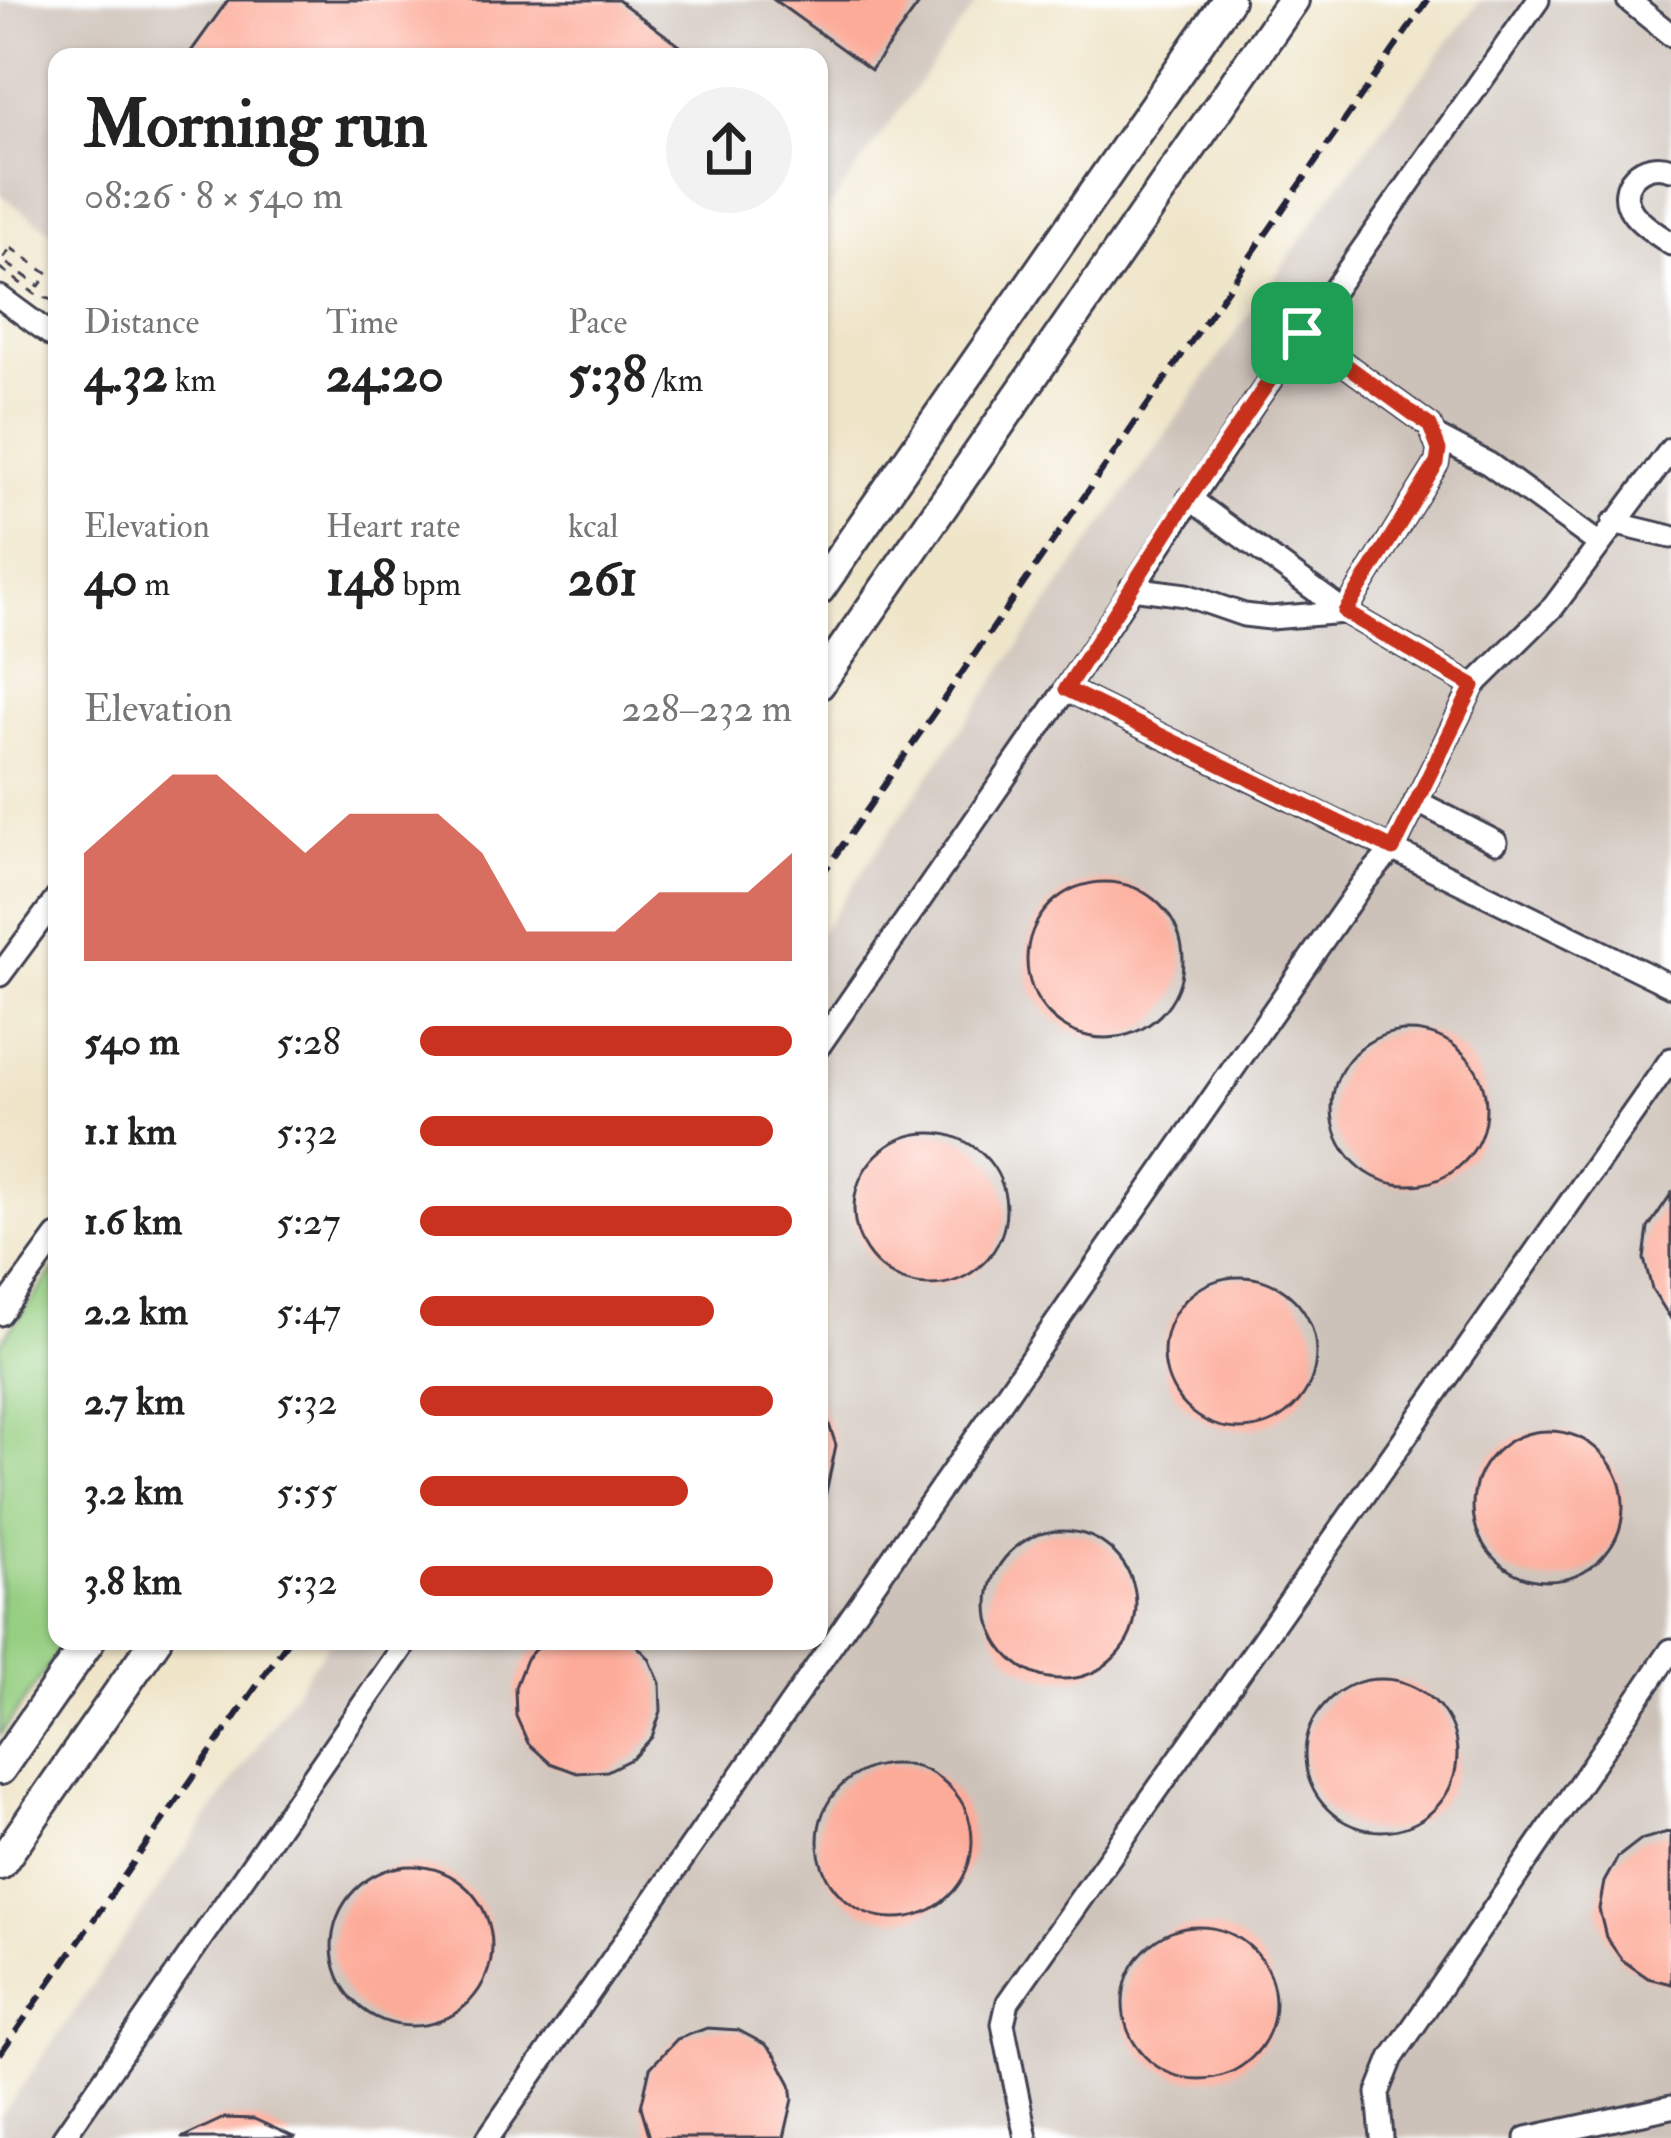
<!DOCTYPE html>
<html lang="en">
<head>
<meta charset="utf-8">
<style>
  body { margin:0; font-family:"IM FELL Double Pica",serif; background:#f2f2f2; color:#222; height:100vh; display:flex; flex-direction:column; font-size:45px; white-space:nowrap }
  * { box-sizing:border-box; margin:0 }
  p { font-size:39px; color:#767676 }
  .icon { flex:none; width:66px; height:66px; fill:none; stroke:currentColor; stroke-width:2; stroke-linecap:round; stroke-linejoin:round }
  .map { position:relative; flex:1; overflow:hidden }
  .details { position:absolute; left:48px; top:48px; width:780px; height:1602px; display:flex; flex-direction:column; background:#fff; border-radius:24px; box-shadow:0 3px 9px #0004 }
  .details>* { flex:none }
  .pin { position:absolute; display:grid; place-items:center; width:102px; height:102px; color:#fff; margin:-51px; border-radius:24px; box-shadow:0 6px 18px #0006 }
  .round { display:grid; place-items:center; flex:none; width:126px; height:126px; border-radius:63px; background:#f2f2f2 }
  .overview { display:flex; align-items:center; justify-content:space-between; height:204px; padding:0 36px }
  h1 { font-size:66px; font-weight:700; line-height:90px }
  .figures { display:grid; grid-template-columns:repeat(3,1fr); gap:18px; height:204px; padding:12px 36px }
  .figures div { display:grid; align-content:center }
  .figures b { font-size:51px; font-weight:700 }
  .figures small { font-size:33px; font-weight:400 }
  .figures p { font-size:33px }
  .chart { height:336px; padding:24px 36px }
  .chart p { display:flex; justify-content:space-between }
  .chart svg { width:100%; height:216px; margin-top:12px; fill:#c8321e; opacity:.7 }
  ul { padding:0 36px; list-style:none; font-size:39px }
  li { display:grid; grid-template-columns:192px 144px 1fr; align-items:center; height:90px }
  li i { height:30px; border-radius:15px; background:#c8321e }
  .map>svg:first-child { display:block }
  .industrial { fill:#cdc2b9 }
  .green { fill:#96cf82; stroke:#5c785e; stroke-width:3 }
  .building { fill:#fdab99 }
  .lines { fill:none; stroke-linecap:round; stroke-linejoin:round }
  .minor-casing { stroke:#413f50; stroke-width:27 }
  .highway-casing { stroke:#413f50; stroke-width:36 }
  .path { stroke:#413f50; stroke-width:3; stroke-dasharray:9 9; stroke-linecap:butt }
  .minor { stroke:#fff; stroke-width:21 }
  .highway { stroke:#fff; stroke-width:30 }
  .rail { stroke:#22223b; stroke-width:6; stroke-dasharray:18 9; stroke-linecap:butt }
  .route-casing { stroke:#fff; stroke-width:24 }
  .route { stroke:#c8321e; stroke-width:15 }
</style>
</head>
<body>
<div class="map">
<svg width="1671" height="2138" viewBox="0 0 1671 2138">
  <rect width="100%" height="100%" fill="#fff"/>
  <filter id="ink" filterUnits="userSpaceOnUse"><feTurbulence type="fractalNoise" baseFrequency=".00833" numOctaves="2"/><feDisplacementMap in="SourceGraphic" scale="24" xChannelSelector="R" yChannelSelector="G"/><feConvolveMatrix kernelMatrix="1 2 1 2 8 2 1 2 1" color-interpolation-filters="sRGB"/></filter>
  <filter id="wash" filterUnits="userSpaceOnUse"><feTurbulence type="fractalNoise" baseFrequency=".004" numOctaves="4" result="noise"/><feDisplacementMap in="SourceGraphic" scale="48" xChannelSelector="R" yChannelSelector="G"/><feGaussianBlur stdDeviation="2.7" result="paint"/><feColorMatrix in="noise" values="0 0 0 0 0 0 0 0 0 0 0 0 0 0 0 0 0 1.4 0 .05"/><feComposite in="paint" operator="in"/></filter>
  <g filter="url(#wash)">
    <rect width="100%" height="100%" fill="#efe5c9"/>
    <!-- industrial -->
    <path class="industrial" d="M0 0H979L819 221V57H57V236L0 194Z
      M1481 0H1671V2138H0V2118L330 1641H819V934L1338 186Z"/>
    <!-- green -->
    <path class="green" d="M57 1266V1641H66L0 1736V1343Z"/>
    <g id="blocks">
      <!-- building -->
      <path class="building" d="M228 0H618L695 57H187Z
        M774 0H922L871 70Z
        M1027 960a78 78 0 1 1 156 0a78 78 0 1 1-156 0Z
        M1332 1108a77 77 0 1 1 154 0a77 77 0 1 1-154 0Z
        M854 1209a76 76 0 1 1 152 0a76 76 0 1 1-152 0Z
        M1671 1194V1319L1652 1289 1644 1259 1648 1228Z
        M1164 1353a76 76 0 1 1 152 0a76 76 0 1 1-152 0Z
        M819 1395 836 1445 824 1502 819 1501Z
        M1473 1506a75 75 0 1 1 150 0a75 75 0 1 1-150 0Z
        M988 1605a74 74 0 1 1 148 0a74 74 0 1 1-148 0Z
        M543 1641H632L649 1658 660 1683 661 1711 652 1737 633 1758 607 1771 577 1773 550 1763 528 1743 516 1716 515 1687 526 1659Z
        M1305 1755a76 76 0 1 1 152 0a76 76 0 1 1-152 0Z
        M818 1841a77 77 0 1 1 154 0a77 77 0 1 1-154 0Z
        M1671 1831V1984L1648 1978 1622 1960 1606 1937 1599 1909 1604 1882 1618 1857 1640 1840Z
        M332 1946a80 80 0 1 1 160 0a80 80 0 1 1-160 0Z
        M1123 2003a76 76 0 1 1 152 0a76 76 0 1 1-152 0Z
        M707 2028 738 2030 766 2045 776 2056 791 2084 793 2099 784 2138H650L641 2107 650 2068 677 2039Z
        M224 2118 254 2119 296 2138H181Z"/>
    </g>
  </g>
  <g filter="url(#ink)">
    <use href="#blocks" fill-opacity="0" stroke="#413f50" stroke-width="3"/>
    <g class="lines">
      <defs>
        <path id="minor" d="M1628 0 1671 35
          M1671 169C1644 158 1614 185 1632 212 1641 225 1659 235 1671 244
          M0 297 57 339
          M1436 436 1489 464 1598 543
          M1189 498 1345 612 1473 686
          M1613 523 1671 537
          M1131 588 1186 595 1244 615 1270 618 1345 612 1437 463 1439 450 1430 426 1302 333
          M1066 689 1671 986
          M1416 801 1496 842
          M0 975 57 898
          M819 1046 1066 689 1257 399 1538 0
          M0 1314 57 1236
          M63 2138 407 1641
          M488 2138 1362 884 1393 849 1473 686 1554 606 1671 449
          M1026 2138 1003 2024 1008 2002 1671 1059
          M1382 2138 1378 2093 1392 2058 1671 1650
          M1527 2138 1671 2107"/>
        <path id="highway" d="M819 589 1228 0
          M819 684 1293 0
          M0 1769 89 1641
          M0 1864 155 1641"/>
      </defs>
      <!-- minor casing -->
      <use href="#minor" class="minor-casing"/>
      <!-- highway casing -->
      <use href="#highway" class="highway-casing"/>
      <!-- path -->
      <path class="path" d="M11 248 48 274 39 286 2 260Z
        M0 268 38 296 57 301"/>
      <!-- minor -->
      <use href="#minor" class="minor"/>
      <!-- highway -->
      <use href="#highway" class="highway"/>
      <!-- rail -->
      <path class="rail" d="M819 879 1428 0
        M0 2054 288 1641"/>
    </g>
  </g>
  <g class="lines" filter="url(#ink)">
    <defs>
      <path id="route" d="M1302 333 1430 426 1439 450 1437 463 1345 612 1473 686 1393 849 1066 689 1189 498Z"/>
    </defs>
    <!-- route casing -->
    <use href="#route" class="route-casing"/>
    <!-- route -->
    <use href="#route" class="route"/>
  </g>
</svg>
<div class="pin" style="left:1302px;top:333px;background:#1e9e55"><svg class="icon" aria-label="arrive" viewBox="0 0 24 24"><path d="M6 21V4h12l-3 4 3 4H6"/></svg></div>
<section class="details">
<div class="overview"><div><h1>Morning run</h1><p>08:26 · 8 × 540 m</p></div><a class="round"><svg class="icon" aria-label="share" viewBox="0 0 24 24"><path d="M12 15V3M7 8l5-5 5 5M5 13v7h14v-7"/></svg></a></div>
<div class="figures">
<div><p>Distance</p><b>4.32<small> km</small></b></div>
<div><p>Time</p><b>24:20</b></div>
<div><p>Pace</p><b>5:38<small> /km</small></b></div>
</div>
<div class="figures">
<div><p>Elevation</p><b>40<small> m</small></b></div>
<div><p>Heart rate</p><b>148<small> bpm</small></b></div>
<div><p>kcal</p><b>261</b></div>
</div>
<div class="chart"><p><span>Elevation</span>228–232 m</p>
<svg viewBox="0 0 160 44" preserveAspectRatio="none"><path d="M0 44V22L10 14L20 6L30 6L40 14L50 22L60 14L70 14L80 14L90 22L100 38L110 38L120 38L130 30L140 30L150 30L160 22V44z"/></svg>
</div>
<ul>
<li><b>540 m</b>5:28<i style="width:100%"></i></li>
<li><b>1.1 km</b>5:32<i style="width:95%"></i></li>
<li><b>1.6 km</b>5:27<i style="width:100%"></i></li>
<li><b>2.2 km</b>5:47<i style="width:79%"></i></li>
<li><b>2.7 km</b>5:32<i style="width:95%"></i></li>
<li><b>3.2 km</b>5:55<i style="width:72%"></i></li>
<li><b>3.8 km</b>5:32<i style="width:95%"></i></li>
</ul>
</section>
</div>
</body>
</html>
